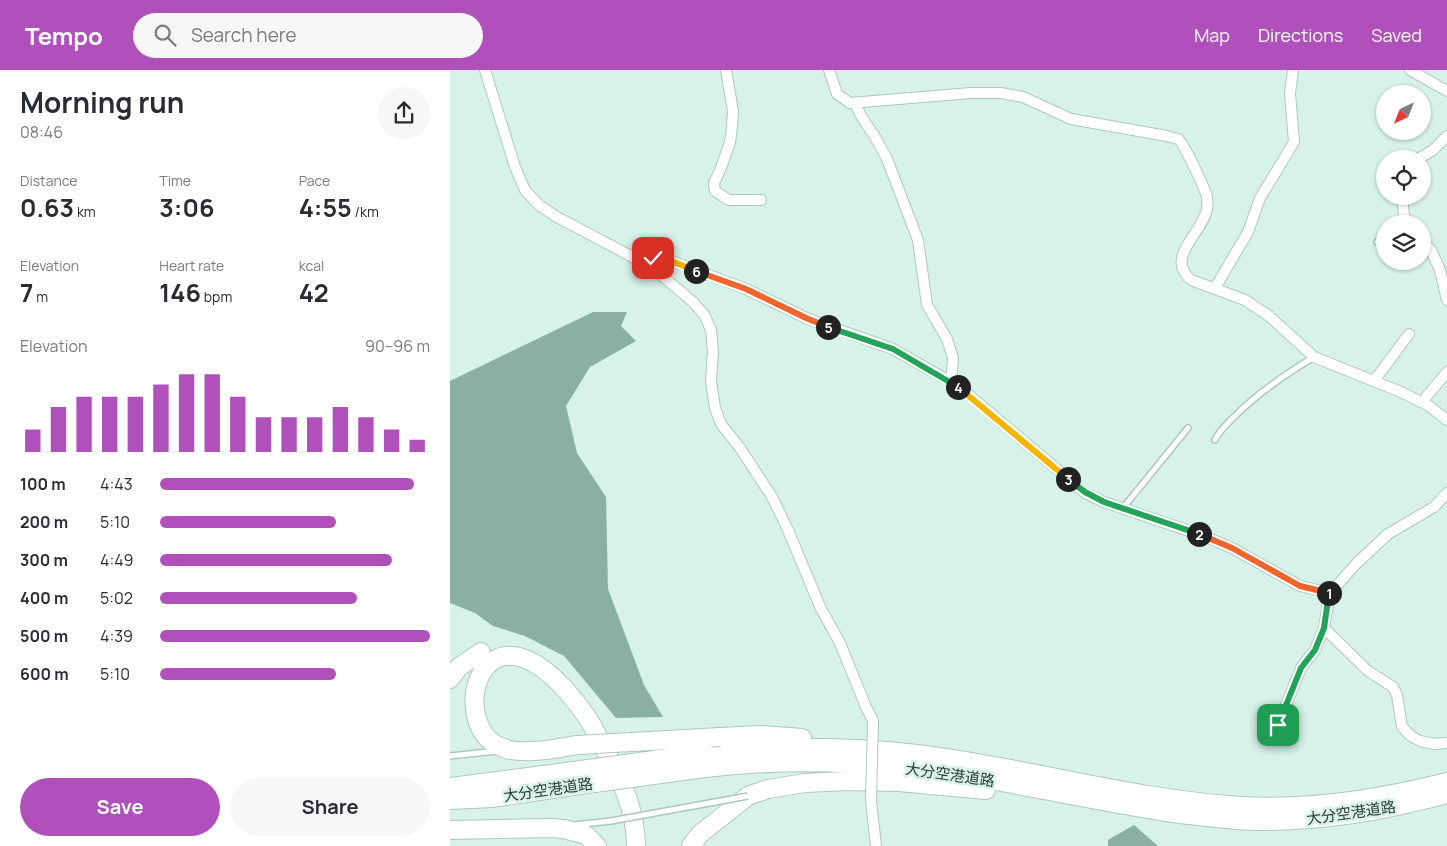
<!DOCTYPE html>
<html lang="en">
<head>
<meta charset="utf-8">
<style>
  body { margin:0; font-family:Manrope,"Noto Sans JP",sans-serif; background:#f7f7f7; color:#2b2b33; height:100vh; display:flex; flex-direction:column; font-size:19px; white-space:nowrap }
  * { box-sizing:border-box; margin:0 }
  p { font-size:16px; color:#7c7c81 }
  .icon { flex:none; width:28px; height:28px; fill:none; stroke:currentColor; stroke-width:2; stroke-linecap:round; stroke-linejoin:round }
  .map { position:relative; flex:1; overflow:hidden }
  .side { display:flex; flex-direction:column; background:#fff; width:450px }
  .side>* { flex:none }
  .needle { width:32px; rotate:223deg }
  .fabs { position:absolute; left:926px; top:15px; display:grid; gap:10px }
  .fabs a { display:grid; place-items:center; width:55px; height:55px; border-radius:50%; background:#fff; box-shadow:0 1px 4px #0004; font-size:25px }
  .pin { position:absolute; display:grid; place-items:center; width:42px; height:42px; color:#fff; margin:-21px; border-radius:10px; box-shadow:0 2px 8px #0006 }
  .km { position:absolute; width:25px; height:25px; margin:-12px; border-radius:50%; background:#222; color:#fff; font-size:14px; line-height:25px; text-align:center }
  .round { display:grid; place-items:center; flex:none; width:52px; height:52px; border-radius:26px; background:#f7f7f7 }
  .summary { display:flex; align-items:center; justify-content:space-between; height:85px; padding:0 20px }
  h1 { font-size:28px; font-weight:700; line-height:38px }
  .metrics { display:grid; grid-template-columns:repeat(3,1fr); gap:8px; height:85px; padding:5px 20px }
  .metrics div { display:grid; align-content:center }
  .metrics b { font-size:25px; font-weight:700 }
  .metrics small { font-size:14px; font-weight:400 }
  .metrics p { font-size:14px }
  .chart { height:140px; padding:10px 20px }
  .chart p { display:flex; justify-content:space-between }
  .chart svg { width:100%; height:90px; margin-top:5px; stroke:#b051bb; stroke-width:6 }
  .button { display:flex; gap:10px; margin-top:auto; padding:10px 20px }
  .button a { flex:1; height:58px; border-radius:30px; background:#b051bb; color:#fff; font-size:20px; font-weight:700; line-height:58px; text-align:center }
  .button a+a { background:#f7f7f7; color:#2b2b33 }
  ul { padding:0 20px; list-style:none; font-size:16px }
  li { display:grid; grid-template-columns:80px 60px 1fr; align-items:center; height:38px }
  li i { height:12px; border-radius:6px; background:#b051bb }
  header { display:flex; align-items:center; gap:30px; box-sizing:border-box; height:70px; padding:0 25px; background:#b051bb; color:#fff }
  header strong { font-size:24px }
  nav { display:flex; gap:28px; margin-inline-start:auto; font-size:18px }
  .search { width:350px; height:45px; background:#f7f7f7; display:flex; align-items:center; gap:12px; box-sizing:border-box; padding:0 18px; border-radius:28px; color:#7c7c81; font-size:19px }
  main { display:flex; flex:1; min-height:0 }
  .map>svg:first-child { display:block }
  .water { fill:#89b0a3 }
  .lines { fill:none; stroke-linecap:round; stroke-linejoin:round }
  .service-casing { stroke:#aec8bf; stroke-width:8 }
  .minor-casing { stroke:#aec8bf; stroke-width:12 }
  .motorway-casing { stroke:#aec8bf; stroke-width:20 }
  .service { stroke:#fff; stroke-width:5 }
  .minor { stroke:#fff; stroke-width:10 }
  .motorway { stroke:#fff; stroke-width:18 }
  .service-bridge-casing { stroke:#aec8bf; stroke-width:8; stroke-linecap:butt }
  .minor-bridge-casing { stroke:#aec8bf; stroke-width:12; stroke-linecap:butt }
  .motorway-bridge-casing { stroke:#aec8bf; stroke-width:20; stroke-linecap:butt }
  .service-bridge { stroke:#fff; stroke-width:5 }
  .minor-bridge { stroke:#fff; stroke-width:10 }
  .motorway-bridge { stroke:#fff; stroke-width:18 }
  .split-1-casing { stroke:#fff; stroke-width:10 }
  .split-2-casing { stroke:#fff; stroke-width:10 }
  .split-3-casing { stroke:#fff; stroke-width:10 }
  .split-4-casing { stroke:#fff; stroke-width:10 }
  .split-5-casing { stroke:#fff; stroke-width:10 }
  .split-6-casing { stroke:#fff; stroke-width:10 }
  .split-7-casing { stroke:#fff; stroke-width:10 }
  .split-1 { stroke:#22a559; stroke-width:6 }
  .split-2 { stroke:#f0652b; stroke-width:6 }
  .split-3 { stroke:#22a559; stroke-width:6 }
  .split-4 { stroke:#f5b400; stroke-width:6 }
  .split-5 { stroke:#22a559; stroke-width:6 }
  .split-6 { stroke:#f0652b; stroke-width:6 }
  .split-7 { stroke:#f5b400; stroke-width:6 }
  .labels { text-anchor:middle; stroke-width:5; stroke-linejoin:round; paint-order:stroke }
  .street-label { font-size:15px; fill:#2f3a36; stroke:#d7f2e9 }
</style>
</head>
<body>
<header>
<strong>Tempo</strong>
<div class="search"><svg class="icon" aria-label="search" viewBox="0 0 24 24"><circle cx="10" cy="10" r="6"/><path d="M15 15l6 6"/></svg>Search here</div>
<nav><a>Map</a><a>Directions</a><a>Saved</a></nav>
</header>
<main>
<section class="side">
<div class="summary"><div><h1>Morning run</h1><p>08:46</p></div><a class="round"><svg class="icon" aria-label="share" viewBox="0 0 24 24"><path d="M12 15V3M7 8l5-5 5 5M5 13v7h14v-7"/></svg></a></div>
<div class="metrics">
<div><p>Distance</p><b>0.63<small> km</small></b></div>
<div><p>Time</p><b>3:06</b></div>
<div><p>Pace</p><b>4:55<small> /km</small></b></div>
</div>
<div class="metrics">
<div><p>Elevation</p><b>7<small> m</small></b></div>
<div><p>Heart rate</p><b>146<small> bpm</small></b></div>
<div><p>kcal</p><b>42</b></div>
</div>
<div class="chart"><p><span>Elevation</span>90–96 m</p>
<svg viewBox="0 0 160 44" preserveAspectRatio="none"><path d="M5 44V33M15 44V22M25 44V17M35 44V17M45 44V17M55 44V11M65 44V6M75 44V6M85 44V17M95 44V27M105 44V27M115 44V27M125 44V22M135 44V27M145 44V33M155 44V38"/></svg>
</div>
<ul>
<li><b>100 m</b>4:43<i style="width:94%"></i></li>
<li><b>200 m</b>5:10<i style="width:65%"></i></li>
<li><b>300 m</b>4:49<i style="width:86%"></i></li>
<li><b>400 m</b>5:02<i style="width:73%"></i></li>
<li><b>500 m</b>4:39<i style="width:100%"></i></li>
<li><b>600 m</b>5:10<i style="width:65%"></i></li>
</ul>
<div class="button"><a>Save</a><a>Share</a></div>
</section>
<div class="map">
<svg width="997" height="776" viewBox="0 0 997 776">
  <rect width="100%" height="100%" fill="#d7f2e9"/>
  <!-- water -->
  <path class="water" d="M143 242H177L171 256 186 271 140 297 116 336 127 383 156 427 158 519 194 615 213 647 166 648 114 586 75 566 43 556 25 543 0 533V311Z
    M684 755 708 776H658V770Z"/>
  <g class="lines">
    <defs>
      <path id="service" d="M945 154 954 146
        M927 172 935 164
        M765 370C769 361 775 356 782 349 806 324 834 305 864 287
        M673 438 738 358
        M0 686 47 681
        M124 755 161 751"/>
      <path id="minor" d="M35 0 65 97 75 120 90 136 107 147 194 193 211 205 243 232 255 246 261 260 263 282 261 311 265 338 271 354 290 378 322 427 338 460 371 539 389 571 416 637 423 651
        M276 0 283 41 282 57 280 72 271 98 264 113 265 121 279 130H311
        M379 0 387 24 400 33 521 23H551L573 27 621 49 717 66C720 67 725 68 728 69 734 73 755 119 757 127 757 130 758 136 757 139 753 163 714 187 741 210L795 230 819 246 864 287 951 322 979 336 997 350
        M960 0 997 21
        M405 33 411 46 425 67 437 89 468 170 477 235 497 269 503 288 501 312
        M968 89 983 80 997 66
        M952 126 954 146 959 154
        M972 171 981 180 990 200 997 230
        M194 193 203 188 216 189 296 219 356 248 443 279 501 312 518 324 635 423 654 432 754 466 782 478 850 516 880 523
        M765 218 798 162 810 128 844 72 840 23 843 0
        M924 311 959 264
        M972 332 997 302
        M874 558 918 601 943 617 947 625 952 657 961 666 970 671 984 674 997 673
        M828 655 851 598 865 580 874 558 880 523 907 493 938 464 984 437 997 423
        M421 731 426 776"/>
      <path id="motorway" d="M0 609 9 597 31 582
        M270 667 312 665 352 668
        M128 675C107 678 82 684 60 680 55 679 50 676 46 675 0 647 31 534 110 614 124 629 137 644 146 663 165 699 186 733 186 776
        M255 683C325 676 397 676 467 684 576 697 681 729 791 736 861 740 930 729 997 712
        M255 698C350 687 448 693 541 710 600 721 658 733 716 742 746 746 776 750 807 751 871 752 935 741 997 724
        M0 717 131 700
        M0 730 42 728 137 714
        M0 760 102 758 114 759 136 765 147 776
        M241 776 250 764 298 726 318 719 355 713 396 711 449 712 536 720"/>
    </defs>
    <!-- service casing -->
    <use href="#service" class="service-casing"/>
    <!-- minor casing -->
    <use href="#minor" class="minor-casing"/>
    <!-- motorway casing -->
    <use href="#motorway" class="motorway-casing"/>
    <!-- service -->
    <use href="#service" class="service"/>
    <!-- minor -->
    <use href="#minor" class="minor"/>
    <!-- motorway -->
    <use href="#motorway" class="motorway"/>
    <defs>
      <path id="service-bridge" d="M161 751 298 726"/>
      <path id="minor-bridge" d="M421 731 423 651"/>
      <path id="motorway-bridge" d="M128 675 270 667
        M131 700 255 683
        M137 714 255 698"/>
    </defs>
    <!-- service-bridge casing -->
    <use href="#service-bridge" class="service-bridge-casing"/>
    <!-- minor-bridge casing -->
    <use href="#minor-bridge" class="minor-bridge-casing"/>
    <!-- motorway-bridge casing -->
    <use href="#motorway-bridge" class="motorway-bridge-casing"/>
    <!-- service-bridge -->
    <use href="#service-bridge" class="service-bridge"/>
    <!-- minor-bridge -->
    <use href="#minor-bridge" class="minor-bridge"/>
    <!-- motorway-bridge -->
    <use href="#motorway-bridge" class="motorway-bridge"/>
  </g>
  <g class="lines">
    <defs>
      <path id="split-1" d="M828 655 851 598 865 580 874 558 879 523"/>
      <path id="split-2" d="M749 464 782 478 850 516 879 523"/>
      <path id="split-3" d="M618 409 635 422 654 432 749 464"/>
      <path id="split-4" d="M508 317 618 409"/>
      <path id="split-5" d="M378 257 443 279 508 317"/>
      <path id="split-6" d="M246 201 296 219 356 248 378 257"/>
      <path id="split-7" d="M203 188 216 189 246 201"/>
    </defs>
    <!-- split-1 casing -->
    <use href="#split-1" class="split-1-casing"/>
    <!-- split-2 casing -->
    <use href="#split-2" class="split-2-casing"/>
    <!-- split-3 casing -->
    <use href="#split-3" class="split-3-casing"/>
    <!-- split-4 casing -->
    <use href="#split-4" class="split-4-casing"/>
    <!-- split-5 casing -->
    <use href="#split-5" class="split-5-casing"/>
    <!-- split-6 casing -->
    <use href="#split-6" class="split-6-casing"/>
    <!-- split-7 casing -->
    <use href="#split-7" class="split-7-casing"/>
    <!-- split-1 -->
    <use href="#split-1" class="split-1"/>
    <!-- split-2 -->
    <use href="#split-2" class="split-2"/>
    <!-- split-3 -->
    <use href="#split-3" class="split-3"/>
    <!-- split-4 -->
    <use href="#split-4" class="split-4"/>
    <!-- split-5 -->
    <use href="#split-5" class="split-5"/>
    <!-- split-6 -->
    <use href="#split-6" class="split-6"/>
    <!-- split-7 -->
    <use href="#split-7" class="split-7"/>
  </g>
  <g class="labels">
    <!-- street labels -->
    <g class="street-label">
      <text transform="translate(500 705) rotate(8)" y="5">大分空港道路</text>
      <text transform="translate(98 720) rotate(-8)" y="5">大分空港道路</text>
      <text transform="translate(901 743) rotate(-8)" y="5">大分空港道路</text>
    </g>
  </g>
</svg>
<div class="fabs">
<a><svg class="needle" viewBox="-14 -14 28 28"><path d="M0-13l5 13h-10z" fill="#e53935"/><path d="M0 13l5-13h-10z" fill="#7c7c81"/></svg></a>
<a><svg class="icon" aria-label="locate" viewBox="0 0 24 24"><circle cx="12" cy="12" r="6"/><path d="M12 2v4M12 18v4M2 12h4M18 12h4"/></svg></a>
<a><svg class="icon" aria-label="layers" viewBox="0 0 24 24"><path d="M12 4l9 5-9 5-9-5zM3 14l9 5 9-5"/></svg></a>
</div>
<div class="pin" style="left:828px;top:655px;background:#1e9e55"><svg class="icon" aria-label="arrive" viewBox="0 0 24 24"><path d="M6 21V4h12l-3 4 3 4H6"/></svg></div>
<div class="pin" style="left:203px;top:188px;background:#d93025"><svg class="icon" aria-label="check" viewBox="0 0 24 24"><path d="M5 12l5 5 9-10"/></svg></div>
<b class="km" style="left:879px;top:523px">1</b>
<b class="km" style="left:749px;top:464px">2</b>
<b class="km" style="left:618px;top:409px">3</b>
<b class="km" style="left:508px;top:317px">4</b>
<b class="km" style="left:378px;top:257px">5</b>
<b class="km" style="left:246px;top:201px">6</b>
</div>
</main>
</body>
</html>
